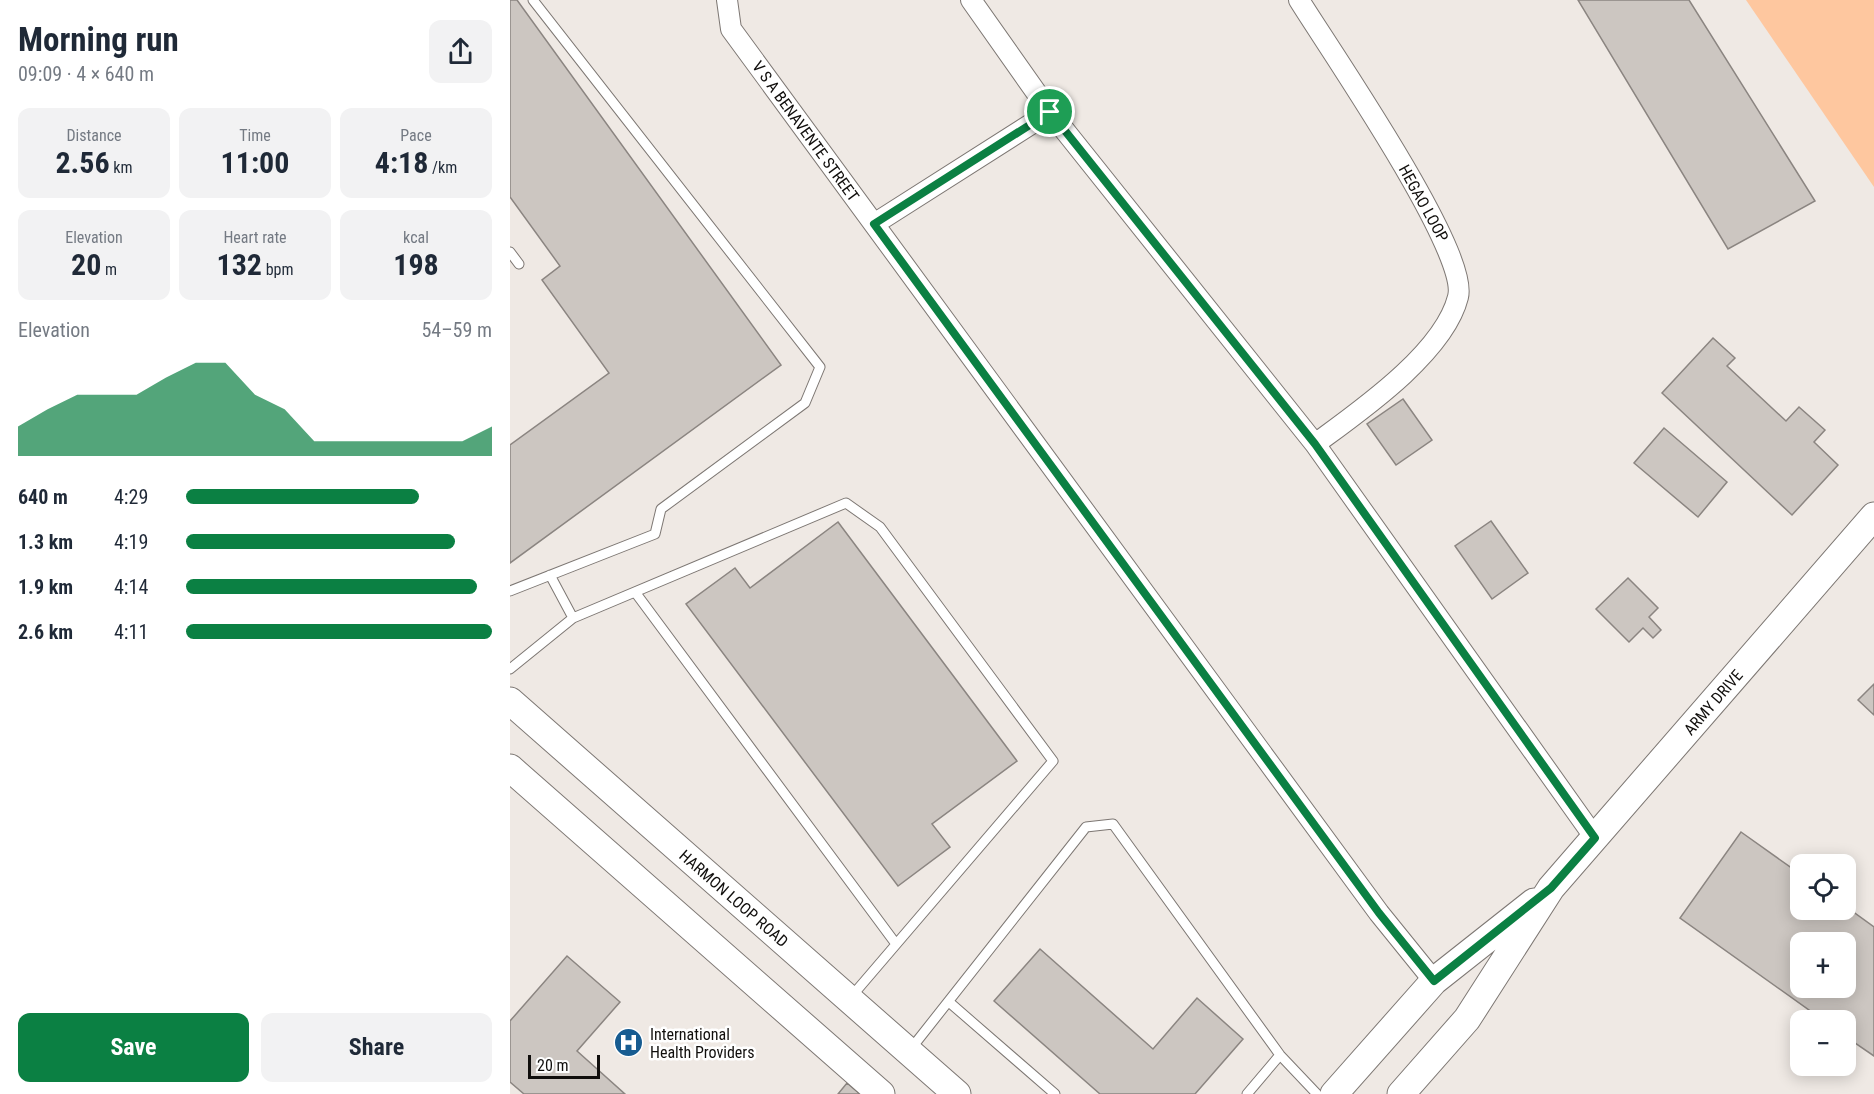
<!DOCTYPE html>
<html lang="en">
<head>
<meta charset="utf-8">
<style>
  body { margin:0; font-family:"Roboto Condensed",sans-serif; background:#f2f2f3; color:#1f2937; height:100vh; display:flex; flex-direction:column; font-size:22px; white-space:nowrap }
  * { box-sizing:border-box; margin:0 }
  p { font-size:20px; color:#747a83 }
  .icon { flex:none; width:33px; height:33px; fill:none; stroke:currentColor; stroke-width:2; stroke-linecap:round; stroke-linejoin:round }
  .map { position:relative; flex:1; overflow:hidden }
  .drawer { display:flex; flex-direction:column; background:#fff; width:510px }
  .drawer>* { flex:none }
  .fabs { position:absolute; left:1280px; top:854px; display:grid; gap:12px }
  .fabs a { display:grid; place-items:center; width:66px; height:66px; border-radius:12px; background:#fff; box-shadow:0 3px 15px #0003; font-size:30px }
  .scale { position:absolute; left:18px; bottom:15px; width:72px; box-sizing:border-box; padding-left:6px; border:3px solid #100e0c; border-top:0; font-size:16px; line-height:21px; white-space:nowrap; color:#100e0c; -webkit-text-stroke:4px #fff; paint-order:stroke }
  .pin { position:absolute; display:grid; place-items:center; width:51px; height:51px; color:#fff; margin:-26px; border:3px solid #fff; border-radius:50%; box-shadow:0 2px 6px #0007 }
  .round { display:grid; place-items:center; flex:none; width:63px; height:63px; border-radius:12px; background:#f2f2f3 }
  .summary { display:flex; align-items:center; justify-content:space-between; height:102px; padding:0 18px }
  h1 { font-size:33px; font-weight:700; line-height:45px }
  .stats { display:grid; grid-template-columns:repeat(3,1fr); gap:9px; height:102px; padding:6px 18px }
  .stats div { display:grid; align-content:center; border-radius:12px; background:#f2f2f3; text-align:center }
  .stats b { font-size:30px; font-weight:700 }
  .stats small { font-size:16px; font-weight:400 }
  .stats p { font-size:16px }
  .chart { height:168px; padding:12px 18px }
  .chart p { display:flex; justify-content:space-between }
  .chart svg { width:100%; height:108px; margin-top:6px; fill:#0b8043; opacity:.7 }
  .action { display:flex; gap:12px; margin-top:auto; padding:12px 18px }
  .action a { flex:1; height:69px; border-radius:12px; background:#0b8043; color:#fff; font-size:24px; font-weight:700; line-height:69px; text-align:center }
  .action a+a { background:#f2f2f3; color:#1f2937 }
  ul { padding:0 18px; list-style:none; font-size:20px }
  li { display:grid; grid-template-columns:96px 72px 1fr; align-items:center; height:45px }
  li i { height:15px; border-radius:8px; background:#0b8043 }
  main { display:flex; flex:1; min-height:0 }
  .map>svg:first-child { display:block }
  .green { fill:#fec79f }
  .building { fill:#ccc6c1; stroke:#8b8581; stroke-width:1.5; fill-rule:evenodd }
  .lines { fill:none; stroke-linecap:round; stroke-linejoin:round }
  .service-casing { stroke:#7d7773; stroke-width:11 }
  .minor-casing { stroke:#7d7773; stroke-width:22 }
  .secondary-casing { stroke:#7d7773; stroke-width:29 }
  .service { stroke:#fff; stroke-width:9 }
  .minor { stroke:#fff; stroke-width:20 }
  .secondary { stroke:#fff; stroke-width:27 }
  .route-casing { stroke:#fff; stroke-width:12 }
  .route { stroke:#0b8043; stroke-width:8 }
  .labels { text-anchor:middle; stroke-width:5; stroke-linejoin:round; paint-order:stroke }
  .street-label { font-size:16px; fill:#100e0c; stroke:#fff }
  .poi-label { font-size:16px; fill:#100e0c; stroke:#fff; text-anchor:start }
</style>
</head>
<body>
<main>
<section class="drawer">
<div class="summary"><div><h1>Morning run</h1><p>09:09 · 4 × 640 m</p></div><a class="round"><svg class="icon" aria-label="share" viewBox="0 0 24 24"><path d="M12 15V3M7 8l5-5 5 5M5 13v7h14v-7"/></svg></a></div>
<div class="stats">
<div><p>Distance</p><b>2.56<small> km</small></b></div>
<div><p>Time</p><b>11:00</b></div>
<div><p>Pace</p><b>4:18<small> /km</small></b></div>
</div>
<div class="stats">
<div><p>Elevation</p><b>20<small> m</small></b></div>
<div><p>Heart rate</p><b>132<small> bpm</small></b></div>
<div><p>kcal</p><b>198</b></div>
</div>
<div class="chart"><p><span>Elevation</span>54–59 m</p>
<svg viewBox="0 0 160 44" preserveAspectRatio="none"><path d="M0 44V32L10 25L20 19L30 19L40 19L50 12L60 6L70 6L80 19L90 25L100 38L110 38L120 38L130 38L140 38L150 38L160 32V44z"/></svg>
</div>
<ul>
<li><b>640 m</b>4:29<i style="width:76%"></i></li>
<li><b>1.3 km</b>4:19<i style="width:88%"></i></li>
<li><b>1.9 km</b>4:14<i style="width:95%"></i></li>
<li><b>2.6 km</b>4:11<i style="width:100%"></i></li>
</ul>
<div class="action"><a>Save</a><a>Share</a></div>
</section>
<div class="map">
<svg width="1364" height="1094" viewBox="0 0 1364 1094">
  <rect width="100%" height="100%" fill="#efe9e4"/>
  <!-- green -->
  <path class="green" d="M1236 0H1364V187Z"/>
  <!-- building -->
  <path class="building" d="M0 0H7L271 365 0 563V445L99 373 32 280 50 266 0 197Z
    M1068 0H1179L1305 201 1218 249Z
    M1203 338 1225 358 1217 366 1276 421 1289 407 1315 430 1304 442 1328 465 1282 515 1152 393Z
    M893 399 922 440 886 465 857 424Z
    M1154 428 1217 482 1188 517 1124 463Z
    M981 521 1018 573 982 599 945 546Z
    M328 522 507 761 422 824 440 847 388 886 176 604 225 568 240 588Z
    M1118 578 1148 608 1139 617 1151 630 1143 638 1133 628 1119 642 1086 609Z
    M1364 684V715L1348 700Z
    M1231 832 1290 874V909H1335V906L1364 927V1056L1335 1036V1020H1313L1170 918ZM1290 942H1335V987H1290Z
    M530 949 643 1049 687 998 733 1039 685 1094H590L484 1001Z
    M57 956 110 1002 67 1051 115 1094H14L0 1082V1021Z
    M337 1083 350 1094H328Z"/>
  <g class="lines">
    <defs>
      <path id="service" d="M0 252 9 264
        M40 575 63 618
        M0 591 145 534 151 509 295 403 310 367 23 0
        M125 592 386 944
        M0 669 63 618 336 503 370 527 543 761 341 997
        M439 1002 545 1094
        M400 1050 576 827 603 824 770 1055 807 1094
        M737 1094 770 1055"/>
      <path id="minor" d="M217 0 221 29 869 913 924 981
        M461 0 540 112 805 444 1085 838
        M789 0C818 47 960 252 948 297 934 353 850 411 805 444
        M364 224 540 112"/>
      <path id="secondary" d="M0 701 447 1094
        M0 768 371 1094
        M824 1094 924 981 1024 902
        M891 1094 957 1019 1041 888 1364 516"/>
    </defs>
    <!-- service casing -->
    <use href="#service" class="service-casing"/>
    <!-- minor casing -->
    <use href="#minor" class="minor-casing"/>
    <!-- secondary casing -->
    <use href="#secondary" class="secondary-casing"/>
    <!-- service -->
    <use href="#service" class="service"/>
    <!-- minor -->
    <use href="#minor" class="minor"/>
    <!-- secondary -->
    <use href="#secondary" class="secondary"/>
  </g>
  <g class="lines">
    <defs>
      <path id="route" d="M540 112 805 444 1085 838 1041 888 924 981 869 913 364 224Z"/>
    </defs>
    <!-- route casing -->
    <use href="#route" class="route-casing"/>
    <!-- route -->
    <use href="#route" class="route"/>
  </g>
  <!-- icons -->
  <defs>
    <symbol id="hospital-disc" viewBox="-11 -11 22 22"><circle r="9.5" fill="#175c91" stroke="#fff"/><path d="M-5-5h3v3.5h4V-5h3V5h-3V1.5h-4V5h-3Z" fill="#fff"/></symbol>
  </defs>
  <g fill-rule="evenodd">
    <use href="#hospital-disc" x="102" y="1026" width="33" height="33"/>
  </g>
  <g class="labels">
    <!-- street labels -->
    <g class="street-label">
      <text transform="translate(296 131) rotate(54)" y="6">V S A BENAVENTE STREET</text>
      <text transform="translate(914 203) rotate(61)" y="6">HEGAO LOOP</text>
      <text transform="translate(1203 702) rotate(-49)" y="6">ARMY DRIVE</text>
      <text transform="translate(224 898) rotate(41)" y="6">HARMON LOOP ROAD</text>
    </g>
    <!-- poi labels -->
    <g class="poi-label">
      <text x="140" y="1040">International<tspan x="140" dy="18">Health Providers</tspan></text>
    </g>
  </g>
</svg>
<div class="fabs">
<a><svg class="icon" aria-label="locate" viewBox="0 0 24 24"><circle cx="12" cy="12" r="6"/><path d="M12 2v4M12 18v4M2 12h4M18 12h4"/></svg></a>
<a>+</a>
<a>−</a>
</div>
<div class="scale">20 m</div>
<div class="pin" style="left:540px;top:112px;background:#1e9e55"><svg class="icon" aria-label="arrive" viewBox="0 0 24 24"><path d="M6 21V4h12l-3 4 3 4H6"/></svg></div>
</div>
</main>
</body>
</html>
